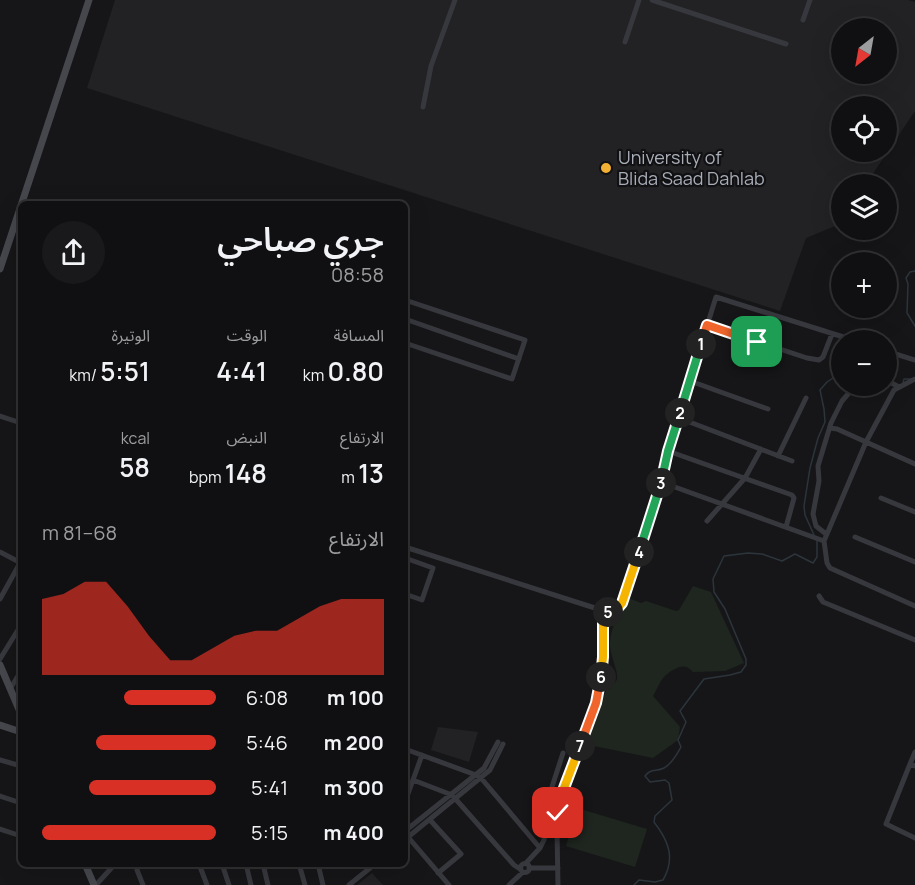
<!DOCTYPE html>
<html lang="ar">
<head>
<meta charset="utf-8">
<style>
  body { margin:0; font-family:Manrope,"Noto Sans Arabic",sans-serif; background:#19191b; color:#f1f3f6; direction:rtl; height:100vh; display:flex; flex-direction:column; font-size:22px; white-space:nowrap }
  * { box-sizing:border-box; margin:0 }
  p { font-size:20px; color:#9c9d9f }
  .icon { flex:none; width:33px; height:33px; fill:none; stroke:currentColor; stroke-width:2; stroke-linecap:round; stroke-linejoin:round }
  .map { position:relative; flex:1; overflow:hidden; direction:ltr }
  .side { position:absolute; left:18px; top:201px; width:390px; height:666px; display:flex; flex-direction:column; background:#101012; border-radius:9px; box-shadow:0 6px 24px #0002,0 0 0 2px #303032; direction:rtl }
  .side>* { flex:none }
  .needle { width:39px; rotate:211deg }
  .controls { position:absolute; left:831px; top:18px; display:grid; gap:12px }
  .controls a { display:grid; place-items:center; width:66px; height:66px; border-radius:50%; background:#101012; box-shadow:0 6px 24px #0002,0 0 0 2px #303032; font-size:30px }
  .pin { position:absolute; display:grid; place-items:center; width:51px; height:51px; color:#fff; margin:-26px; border-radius:12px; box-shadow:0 3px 9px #0006 }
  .km { position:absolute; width:30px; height:30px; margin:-15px; border-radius:50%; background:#222; color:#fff; font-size:16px; line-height:30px; text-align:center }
  .round { display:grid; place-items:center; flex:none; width:63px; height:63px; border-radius:32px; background:#19191b }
  .head { display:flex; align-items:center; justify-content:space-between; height:102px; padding:0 24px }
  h1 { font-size:33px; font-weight:600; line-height:45px }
  .stats { display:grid; grid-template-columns:repeat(3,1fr); gap:9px; height:102px; padding:6px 24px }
  .stats div { display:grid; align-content:center }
  .stats b { font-size:26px; font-weight:600 }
  .stats small { font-size:16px; font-weight:400 }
  .stats p { font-size:16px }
  .chart { height:168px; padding:12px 24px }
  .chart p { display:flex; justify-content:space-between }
  .chart svg { width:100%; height:108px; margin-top:6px; fill:#d93025; opacity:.7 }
  ul { padding:0 24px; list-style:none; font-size:20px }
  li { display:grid; grid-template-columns:96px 72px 1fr; align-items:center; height:45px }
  li i { height:15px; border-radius:8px; background:#d93025 }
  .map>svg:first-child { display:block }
  .built { fill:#222225; fill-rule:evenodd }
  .green { fill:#1e261f }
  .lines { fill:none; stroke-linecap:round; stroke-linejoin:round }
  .stream { stroke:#2c353c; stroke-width:1.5 }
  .street { stroke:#37383d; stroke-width:5 }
  .secondary { stroke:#45474d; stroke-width:7 }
  .split-1-casing { stroke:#fff; stroke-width:12 }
  .split-2-casing { stroke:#fff; stroke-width:12 }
  .split-3-casing { stroke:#fff; stroke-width:12 }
  .split-4-casing { stroke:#fff; stroke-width:12 }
  .split-5-casing { stroke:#fff; stroke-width:12 }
  .split-6-casing { stroke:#fff; stroke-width:12 }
  .split-7-casing { stroke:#fff; stroke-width:12 }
  .split-8-casing { stroke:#fff; stroke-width:12 }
  .split-1 { stroke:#f0652b; stroke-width:8 }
  .split-2 { stroke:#22a559; stroke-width:8 }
  .split-3 { stroke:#22a559; stroke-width:8 }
  .split-4 { stroke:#22a559; stroke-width:8 }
  .split-5 { stroke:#f5b400; stroke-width:8 }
  .split-6 { stroke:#f5b400; stroke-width:8 }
  .split-7 { stroke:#f0652b; stroke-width:8 }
  .split-8 { stroke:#f5b400; stroke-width:8 }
  .poi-dot { fill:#f2b134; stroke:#111113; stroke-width:2 }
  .labels { text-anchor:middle; stroke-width:4.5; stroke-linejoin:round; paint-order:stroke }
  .poi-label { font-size:18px; fill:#a8adb8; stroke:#111113; text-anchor:start }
</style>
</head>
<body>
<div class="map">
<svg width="915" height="885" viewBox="0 0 915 885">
  <rect width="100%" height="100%" fill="#161618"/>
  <!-- built -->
  <path class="built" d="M115 0H908L915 2V111L866 184H842L841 221 840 224 806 238 780 311 87 88ZM842 28H886V74H842ZM842 106H886V152H842Z
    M438 727 478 732 469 762 431 750Z
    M372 873 383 885H357Z"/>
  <!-- green -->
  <path class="green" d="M693 586 711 592 744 663 725 671 693 672C687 666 683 665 675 669 661 676 661 682 653 696L680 727 678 740 653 758 584 744 607 688C611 686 616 683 617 679 619 673 609 653 610 642 611 627 620 611 626 597L641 603 646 601 676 611 679 610Z
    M577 808 647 829 635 867 566 846Z"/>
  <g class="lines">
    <!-- stream -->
    <path class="stream" d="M915 271 910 272 906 278 908 284 907 313 915 326
      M903 383 904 379H911
      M814 535 805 515 804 506 810 468 818 438 825 422 824 409 820 390 827 382 842 372
      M634 885 639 880 655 882 663 880C676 858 668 840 654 822L655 816 672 800 669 783 665 780 650 782 645 776C651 768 656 772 664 768 672 764 677 754 681 747L678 740 686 722 680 711 704 679 730 675 741 672 746 665V659L725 609 714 592 713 579 724 556 748 553 762 554 782 561 795 554 813 563 817 557V541"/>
    <!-- street -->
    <path class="street" d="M652 0 786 44
      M803 20 810 0
      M625 42 639 0
      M423 107 431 66 455 0
      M405 300 525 340 512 379 405 343
      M405 319 519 359
      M707 325 807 358 819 360 823 357 832 334
      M886 351 915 360
      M915 379 894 390 866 442 824 541 827 563 830 568 915 606
      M886 380 899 387
      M690 381 768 409
      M0 416 21 423
      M679 418 792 461
      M830 428 837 429 915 464
      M668 451 792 495 794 498 786 527
      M778 456 806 398
      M661 482 824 541
      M881 498 915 512
      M707 521 745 478 761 449
      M826 534 816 526 813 514 819 481 818 466 831 423 842 401 855 386
      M855 537 915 562
      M405 547 598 609 601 612 603 615V658L600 687 596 703 561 795 557 832 558 885
      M0 552 21 563
      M405 558 433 568 422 600 405 594
      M819 596 823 602 915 640
      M0 599 20 563
      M601 612C611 612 615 610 622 603L661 482 668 451 716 297 853 340
      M0 659 21 625
      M10 689 21 671
      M405 749 476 775 481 778 540 848
      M0 760 21 766
      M910 764 915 752
      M915 766 910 764 886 824 915 838
      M413 780 452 795 514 865 520 869
      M0 796 21 803
      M405 802 422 755
      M430 820 461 854 438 873
      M0 829 21 836
      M405 831 484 768 498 742
      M405 836 408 837 490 770 503 744
      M407 838 408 837 449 885
      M526 863 540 848 544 840 551 790 563 753
      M520.5 868a4.5 4.5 0 1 1 9 0a4.5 4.5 0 1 1-9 0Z
      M138 864 137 870 143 885
      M199 864 207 885
      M222 864 229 885
      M246 864 251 885
      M263 864 268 885
      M299 864 305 885
      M318 864 323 885
      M529 868H558
      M96 885 115 864
      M349 885 375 864
      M509 885 523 872"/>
    <!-- secondary -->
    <path class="secondary" d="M0 269 89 0
      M0 665 21 714
      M0 725 21 732
      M85 864 94 885"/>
  </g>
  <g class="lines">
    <defs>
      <path id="split-1" d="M701 344 707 325 757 342"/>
      <path id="split-2" d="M680 413 701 344"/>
      <path id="split-3" d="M661 483 668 451 680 413"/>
      <path id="split-4" d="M639 552 661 483"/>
      <path id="split-5" d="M608 612 616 610 622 603 639 552"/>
      <path id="split-6" d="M601 677 603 657V615L602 612H608"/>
      <path id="split-7" d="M580 746 596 703 601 677"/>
      <path id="split-8" d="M558 813 564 788 580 746"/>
    </defs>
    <!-- split-1 casing -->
    <use href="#split-1" class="split-1-casing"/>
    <!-- split-2 casing -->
    <use href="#split-2" class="split-2-casing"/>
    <!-- split-3 casing -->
    <use href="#split-3" class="split-3-casing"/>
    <!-- split-4 casing -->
    <use href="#split-4" class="split-4-casing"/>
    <!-- split-5 casing -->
    <use href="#split-5" class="split-5-casing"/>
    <!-- split-6 casing -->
    <use href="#split-6" class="split-6-casing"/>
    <!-- split-7 casing -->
    <use href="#split-7" class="split-7-casing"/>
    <!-- split-8 casing -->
    <use href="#split-8" class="split-8-casing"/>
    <!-- split-1 -->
    <use href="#split-1" class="split-1"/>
    <!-- split-2 -->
    <use href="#split-2" class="split-2"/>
    <!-- split-3 -->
    <use href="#split-3" class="split-3"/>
    <!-- split-4 -->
    <use href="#split-4" class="split-4"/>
    <!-- split-5 -->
    <use href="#split-5" class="split-5"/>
    <!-- split-6 -->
    <use href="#split-6" class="split-6"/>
    <!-- split-7 -->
    <use href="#split-7" class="split-7"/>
    <!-- split-8 -->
    <use href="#split-8" class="split-8"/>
  </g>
  <!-- markers -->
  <circle class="poi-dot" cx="606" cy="168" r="6"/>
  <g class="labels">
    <!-- poi labels -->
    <g class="poi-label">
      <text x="618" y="164">University of<tspan x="618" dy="21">Blida Saad Dahlab</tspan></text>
    </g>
  </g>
</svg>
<div class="controls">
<a><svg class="needle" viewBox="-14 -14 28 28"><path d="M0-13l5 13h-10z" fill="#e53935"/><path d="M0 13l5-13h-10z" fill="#9c9d9f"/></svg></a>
<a><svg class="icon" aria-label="locate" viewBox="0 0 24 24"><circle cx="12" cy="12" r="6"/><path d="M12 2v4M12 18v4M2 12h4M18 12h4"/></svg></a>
<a><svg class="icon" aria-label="layers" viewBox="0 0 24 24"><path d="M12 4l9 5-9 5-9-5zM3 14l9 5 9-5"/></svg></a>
<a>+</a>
<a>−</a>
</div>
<div class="pin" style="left:757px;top:342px;background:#1e9e55"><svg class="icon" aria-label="arrive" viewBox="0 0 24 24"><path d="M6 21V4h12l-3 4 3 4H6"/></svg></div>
<div class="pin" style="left:558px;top:813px;background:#d93025"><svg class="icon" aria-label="check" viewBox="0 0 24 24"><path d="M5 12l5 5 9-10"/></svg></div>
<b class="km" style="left:701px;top:344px">1</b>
<b class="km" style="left:680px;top:413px">2</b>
<b class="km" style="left:661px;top:483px">3</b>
<b class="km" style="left:639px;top:552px">4</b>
<b class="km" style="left:608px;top:612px">5</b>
<b class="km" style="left:601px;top:677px">6</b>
<b class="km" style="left:580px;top:746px">7</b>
<section class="side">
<div class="head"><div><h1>جري صباحي</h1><p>08:58</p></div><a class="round"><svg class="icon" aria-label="share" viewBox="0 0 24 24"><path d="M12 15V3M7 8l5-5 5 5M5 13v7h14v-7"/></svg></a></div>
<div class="stats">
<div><p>المسافة</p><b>0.80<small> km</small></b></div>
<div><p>الوقت</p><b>4:41</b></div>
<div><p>الوتيرة</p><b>5:51<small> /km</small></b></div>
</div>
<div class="stats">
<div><p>الارتفاع</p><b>13<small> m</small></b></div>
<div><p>النبض</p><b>148<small> bpm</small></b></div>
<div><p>kcal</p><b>58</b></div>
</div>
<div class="chart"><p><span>الارتفاع</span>68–81 m</p>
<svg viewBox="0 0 160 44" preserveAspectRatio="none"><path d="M0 44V13L10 11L20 6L30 6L40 16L50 28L60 38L70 38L80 33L90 28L100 26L110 26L120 21L130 16L140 13L150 13L160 13V44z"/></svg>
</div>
<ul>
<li><b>100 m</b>6:08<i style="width:53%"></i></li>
<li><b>200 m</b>5:46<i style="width:69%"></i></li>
<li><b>300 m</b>5:41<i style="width:73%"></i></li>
<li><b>400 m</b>5:15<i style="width:100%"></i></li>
</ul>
</section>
</div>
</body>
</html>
